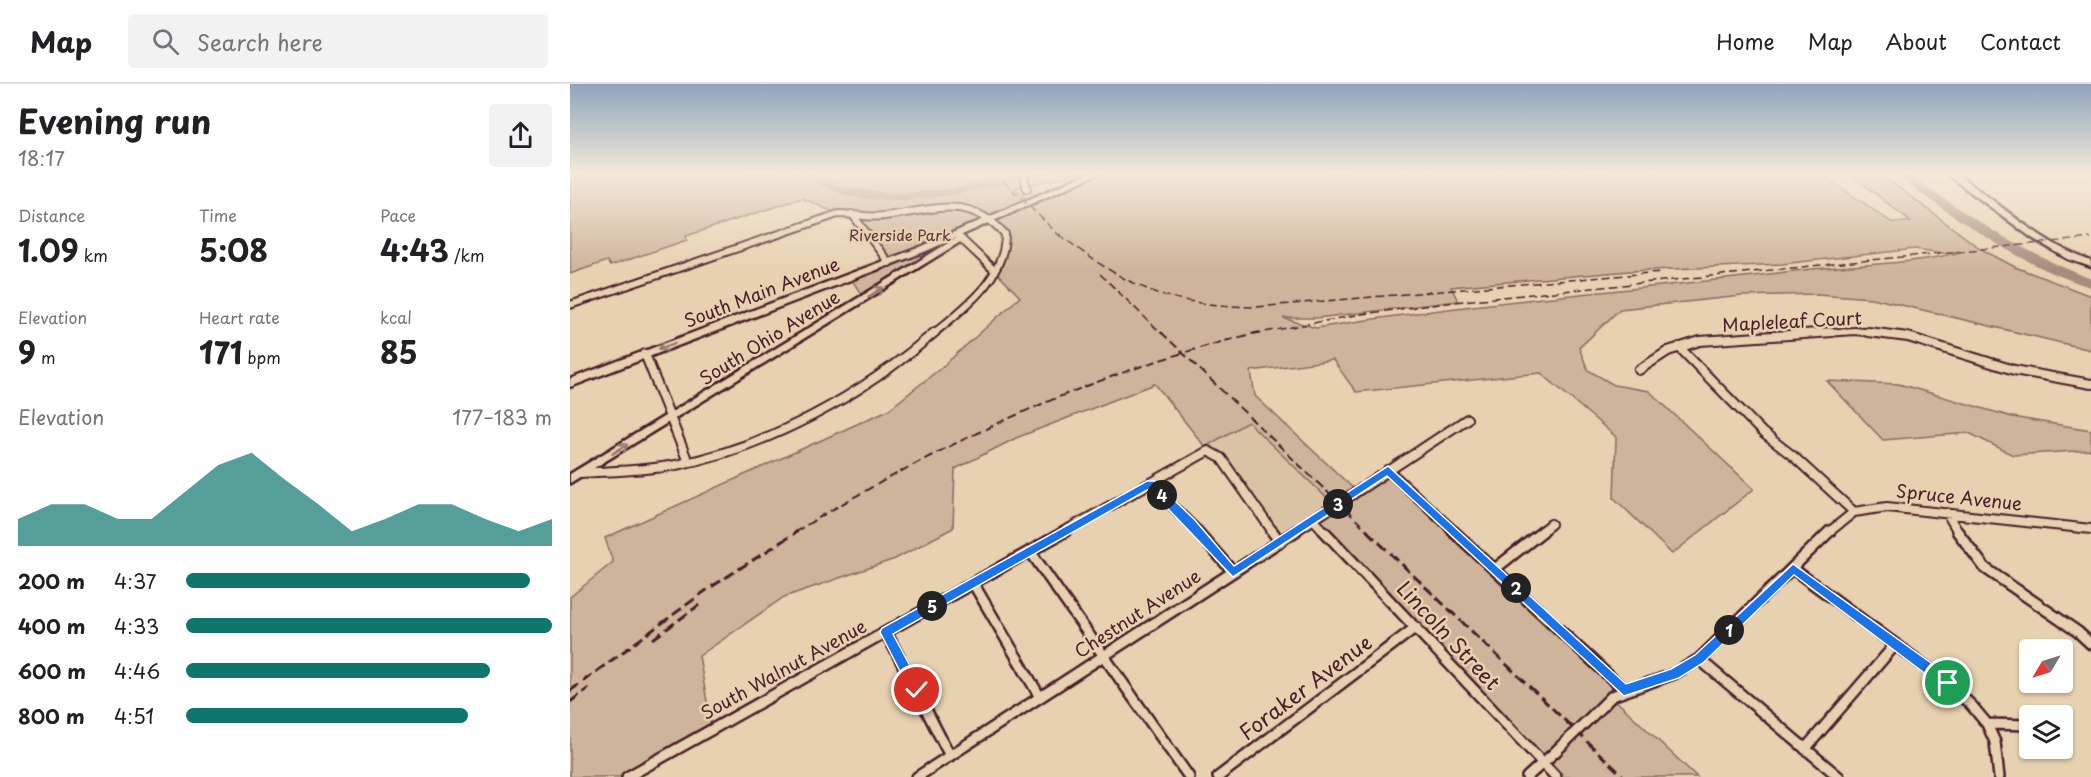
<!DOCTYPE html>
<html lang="en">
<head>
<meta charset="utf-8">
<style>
  body { margin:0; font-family:"Playpen Sans",sans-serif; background:#f2f2f2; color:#202124; height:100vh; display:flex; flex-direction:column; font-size:22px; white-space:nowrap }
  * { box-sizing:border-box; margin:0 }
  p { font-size:20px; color:#757577 }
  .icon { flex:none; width:33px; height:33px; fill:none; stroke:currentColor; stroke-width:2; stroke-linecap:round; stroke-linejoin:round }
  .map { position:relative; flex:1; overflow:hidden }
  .sheet { display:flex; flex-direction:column; background:#fff; width:570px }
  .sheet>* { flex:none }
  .needle { width:39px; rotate:232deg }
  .tools { position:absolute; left:1449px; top:555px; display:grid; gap:12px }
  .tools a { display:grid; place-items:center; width:54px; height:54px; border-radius:6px; background:#fff; box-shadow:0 2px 4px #0004; font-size:30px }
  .pin { position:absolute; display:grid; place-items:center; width:51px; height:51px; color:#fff; margin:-26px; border:3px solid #fff; border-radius:50%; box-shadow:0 2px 6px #0007 }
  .km { position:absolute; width:30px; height:30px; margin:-15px; border-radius:50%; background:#222; color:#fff; font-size:16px; line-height:30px; text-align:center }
  .round { display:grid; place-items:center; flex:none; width:63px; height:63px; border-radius:6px; background:#f2f2f2 }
  .head { display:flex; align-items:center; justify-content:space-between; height:102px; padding:0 18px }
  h1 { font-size:33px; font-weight:700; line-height:45px }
  .figures { display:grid; grid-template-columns:repeat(3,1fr); gap:9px; height:102px; padding:6px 18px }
  .figures div { display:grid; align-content:center }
  .figures b { font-size:30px; font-weight:700 }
  .figures small { font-size:16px; font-weight:400 }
  .figures p { font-size:16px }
  .chart { height:168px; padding:12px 18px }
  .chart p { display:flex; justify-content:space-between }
  .chart svg { width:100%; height:108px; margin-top:6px; fill:#0f766e; opacity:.7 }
  ul { padding:0 18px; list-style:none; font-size:20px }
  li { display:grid; grid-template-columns:96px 72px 1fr; align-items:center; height:45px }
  li i { height:15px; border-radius:8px; background:#0f766e }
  header { display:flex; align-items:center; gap:36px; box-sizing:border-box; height:84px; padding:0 30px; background:#fff; border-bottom:2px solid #e0e0e0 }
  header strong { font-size:28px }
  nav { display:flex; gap:33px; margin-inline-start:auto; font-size:21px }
  .search { width:420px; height:54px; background:#f2f2f2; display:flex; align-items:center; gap:15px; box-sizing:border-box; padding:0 21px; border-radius:6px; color:#757577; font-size:22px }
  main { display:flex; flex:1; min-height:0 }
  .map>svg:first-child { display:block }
  .built { fill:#dac2a5 }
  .green { fill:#ceb49a; stroke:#8c6a62; stroke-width:1.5; fill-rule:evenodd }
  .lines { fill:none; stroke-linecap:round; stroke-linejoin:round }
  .river { fill:#a98b7b; fill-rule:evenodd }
  .street-far2-casing { stroke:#4a1f2b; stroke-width:10 }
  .street-far1-casing { stroke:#4a1f2b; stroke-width:12 }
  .street-casing { stroke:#4a1f2b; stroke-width:14 }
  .secondary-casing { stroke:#4a1f2b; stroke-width:5 }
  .street-far2 { stroke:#e7d1b0; stroke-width:6 }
  .street-far1 { stroke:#e7d1b0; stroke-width:8 }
  .street { stroke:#e7d1b0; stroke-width:9 }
  .secondary { fill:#e7d1b0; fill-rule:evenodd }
  .rail-far2 { stroke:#4a1f2b; stroke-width:1.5; stroke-dasharray:8 4; stroke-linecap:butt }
  .rail-far1 { stroke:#4a1f2b; stroke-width:2; stroke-dasharray:9 4.5; stroke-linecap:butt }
  .rail { stroke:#4a1f2b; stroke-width:3; stroke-dasharray:11 5; stroke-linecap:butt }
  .street-bridge-far1-casing { stroke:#4a1f2b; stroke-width:12; stroke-linecap:butt }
  .street-bridge-casing { stroke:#4a1f2b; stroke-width:14; stroke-linecap:butt }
  .street-bridge-far1 { stroke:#e7d1b0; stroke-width:8 }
  .street-bridge { stroke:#e7d1b0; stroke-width:9 }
  .oneway { stroke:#98786e }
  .route { fill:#1a73e8; stroke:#fff; stroke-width:1.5 }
  .labels { text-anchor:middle; stroke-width:5; stroke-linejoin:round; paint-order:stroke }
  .far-park-label { font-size:15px; fill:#5e353c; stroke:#e7d1b0 }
  .street-label { font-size:18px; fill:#4a1f2b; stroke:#e7d1b0 }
  .near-street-label { font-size:21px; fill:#4a1f2b; stroke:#e7d1b0 }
</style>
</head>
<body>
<header>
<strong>Map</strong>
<div class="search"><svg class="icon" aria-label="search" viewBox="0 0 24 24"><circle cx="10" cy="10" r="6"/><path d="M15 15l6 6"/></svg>Search here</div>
<nav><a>Home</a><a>Map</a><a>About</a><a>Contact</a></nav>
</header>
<main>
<section class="sheet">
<div class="head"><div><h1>Evening run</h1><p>18:17</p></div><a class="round"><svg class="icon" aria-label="share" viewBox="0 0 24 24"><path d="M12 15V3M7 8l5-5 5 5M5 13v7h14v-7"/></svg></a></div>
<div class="figures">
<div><p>Distance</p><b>1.09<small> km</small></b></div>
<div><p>Time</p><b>5:08</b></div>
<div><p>Pace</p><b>4:43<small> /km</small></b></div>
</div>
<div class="figures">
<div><p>Elevation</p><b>9<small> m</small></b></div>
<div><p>Heart rate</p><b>171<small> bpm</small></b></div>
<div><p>kcal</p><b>85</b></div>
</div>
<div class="chart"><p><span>Elevation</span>177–183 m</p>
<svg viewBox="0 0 160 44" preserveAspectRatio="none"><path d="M0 44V33L10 27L20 27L30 33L40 33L50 22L60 11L70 6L80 17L90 27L100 38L110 33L120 27L130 27L140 33L150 38L160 33V44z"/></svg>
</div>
<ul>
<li><b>200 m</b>4:37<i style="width:94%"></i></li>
<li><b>400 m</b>4:33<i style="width:100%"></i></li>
<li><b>600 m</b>4:46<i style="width:83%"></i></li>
<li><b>800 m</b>4:51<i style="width:77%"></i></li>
</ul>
</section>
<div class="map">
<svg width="1521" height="693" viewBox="0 0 1521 693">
  <rect width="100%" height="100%" fill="#e7d1b0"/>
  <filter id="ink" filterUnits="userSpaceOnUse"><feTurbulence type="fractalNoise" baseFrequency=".0167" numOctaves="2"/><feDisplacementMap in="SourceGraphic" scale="12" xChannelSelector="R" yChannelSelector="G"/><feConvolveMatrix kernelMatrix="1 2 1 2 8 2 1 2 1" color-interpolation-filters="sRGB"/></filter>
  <g filter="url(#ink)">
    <!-- built -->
    <path class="built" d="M498 92 516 94 460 119 444 104Z
      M678 338 764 422 710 458 651 374 635 363Z"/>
    <!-- green -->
    <path class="green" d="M0 89H1250L1321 138H1342L1278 89H1309L1411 165 1445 183 1521 212V266L1302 214 1248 210 1172 212 1050 225 1009 264 1018 286 1044 301 1079 307 1184 405 1102 470 1044 414 1046 353 971 289 786 308 763 276 681 287 685 312 786 407 818 386 1054 606 1042 613 1127 693H986L744 436 764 421 678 338 635 363 585 300 446 354 385 385 383 444 325 475 214 513 129 572 142 645 57 693H0V513L43 478 35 454 318 326 372 283 450 213 425 187 435 150 424 136 353 166 358 169 356 174 294 215 280 193 319 179 282 130H268L232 114 116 152 117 156 40 182 37 177 0 190ZM498 92 515 94 460 119 445 104ZM1345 165 1373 169 1395 167C1343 181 1286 180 1233 186 1071 206 907 217 746 244L713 234H747L888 217 881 203 1060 187 1212 180Z
      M1257 297 1329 300 1442 333 1521 346V366L1443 371 1399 349 1313 356Z"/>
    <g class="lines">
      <!-- river -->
      <path class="river" d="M9 89H22L0 102V95Z
        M233 89H246L273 103 320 109 371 106 455 89H474C462 97 443 98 429 101 373 114 281 132 233 89Z
        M1325 89H1337C1395 131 1454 169 1521 195V203C1466 187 1413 152 1366 120 1353 110 1337 101 1325 89Z"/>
      <defs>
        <path id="street-far2" d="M453 89 457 105
          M282 130 319 179
          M387 151 425 187
          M0 221 268 130C283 130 299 134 314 132 364 127 396 108 435 150 435 195 395 223 363 250
          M1239 250 1285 247 1311 250"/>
        <path id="street-far1" d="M1298 248 1338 253 1444 286 1521 300
          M1109 263 1193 349 1223 372 1284 428
          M75 270 118 378
          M1069 286 1098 267 1130 257 1262 248
          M818 386 885 448
          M10 389C42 387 74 387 106 381 201 362 292 311 365 248
          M580 400 629 448
          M782 411 897 335
          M1377 429 1388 448
          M744 436 755 448
          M493 448 638 367 651 374 703 448
          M724 448 755 428
          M971 448 981 440
          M1259 448 1284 428 1317 423 1521 445"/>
        <path id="street" d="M627 447 663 488
          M702 447 710 458
          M754 447 986 693
          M883 447 1054 606
          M1387 447 1415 484 1508 548 1521 560
          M460 467 619 693
          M926 484 973 447
          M1223 485 1378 599 1402 622 1417 640 1425 658 1429 693
          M403 499 470 613
          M316 548 380 672
          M1129 575 1269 693
          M1022 632 1042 612 1104 590 1129 575 1260 447
          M1417 640 1460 641
          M1235 665 1325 561
          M57 693 496 447
          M347 693 726 447
          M648 693 846 543
          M957 693 985 668"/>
        <path id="secondary" d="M519 89H530L354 168 0 303V295L348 164Z
          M1375 89H1385C1430 119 1469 159 1521 177V183L1498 175 1462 154Z
          M388 153H394L395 155 0 399V390Z"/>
      </defs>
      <!-- street-far2 casing -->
      <use href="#street-far2" class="street-far2-casing"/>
      <!-- street-far1 casing -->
      <use href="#street-far1" class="street-far1-casing"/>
      <!-- street casing -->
      <use href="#street" class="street-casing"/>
      <!-- secondary casing -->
      <use href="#secondary" class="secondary-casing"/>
      <!-- street-far2 -->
      <use href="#street-far2" class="street-far2"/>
      <!-- street-far1 -->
      <use href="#street-far1" class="street-far1"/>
      <!-- street -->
      <use href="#street" class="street"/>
      <!-- secondary -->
      <use href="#secondary" class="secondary"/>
      <!-- rail-far2 -->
      <path class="rail-far2" d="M425 89 493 155
        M489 150C559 205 597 221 686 223L1091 188
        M530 190 592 250
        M684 250 792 230 893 217 1521 154"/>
      <!-- rail-far1 -->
      <path class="rail-far1" d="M591 248 799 448
        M225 448C371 359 523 288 690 248"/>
      <!-- rail -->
      <path class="rail" d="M797 447 1054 693
        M83 555 129 521
        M0 607 138 505 228 447
        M0 618 19 604"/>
      <defs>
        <path id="street-bridge-far1" d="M755 428 782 411"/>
        <path id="street-bridge" d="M985 668 1022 632"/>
      </defs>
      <!-- street-bridge-far1 casing -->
      <use href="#street-bridge-far1" class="street-bridge-far1-casing"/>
      <!-- street-bridge casing -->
      <use href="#street-bridge" class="street-bridge-casing"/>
      <!-- street-bridge-far1 -->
      <use href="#street-bridge-far1" class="street-bridge-far1"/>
      <!-- street-bridge -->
      <use href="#street-bridge" class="street-bridge"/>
    </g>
    <!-- one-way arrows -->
    <defs><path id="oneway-shaft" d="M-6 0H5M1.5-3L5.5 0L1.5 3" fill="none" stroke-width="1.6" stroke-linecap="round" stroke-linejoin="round" transform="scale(1.5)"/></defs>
    <g class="oneway">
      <use href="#oneway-shaft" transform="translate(306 208) rotate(-32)"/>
      <use href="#oneway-shaft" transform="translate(97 262) rotate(160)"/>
      <use href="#oneway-shaft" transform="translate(50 365) rotate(-31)"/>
    </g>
  </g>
  <!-- sky -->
  <linearGradient id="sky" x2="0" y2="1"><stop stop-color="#8fa4bc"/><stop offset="0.48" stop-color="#f4eadb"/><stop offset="1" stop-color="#f4eadb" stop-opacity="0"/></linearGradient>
  <rect width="1521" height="186" fill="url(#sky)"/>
  <!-- route -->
  <path class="route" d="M818 382 1056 600 1101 585 1125 571 1223 480 1382 594 1384 599 1382 603H1373L1224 491 1133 579 1109 594 1054 612 817 392 663 493 579 405 323 550 353 606 347 612 342 611 310 548 312 544 577 397H584L624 435 664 482Z"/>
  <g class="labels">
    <!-- far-park labels -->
    <g class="far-park-label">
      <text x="330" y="157">Riverside Park</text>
    </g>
    <!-- street labels -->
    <g class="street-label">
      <text transform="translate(192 209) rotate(-21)" y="6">South Main Avenue</text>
      <text transform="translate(1222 238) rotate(-3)" y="6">Mapleleaf Court</text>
      <text transform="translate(200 254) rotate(-32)" y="6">South Ohio Avenue</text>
      <text transform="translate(1389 414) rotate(6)" y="6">Spruce Avenue</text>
      <text transform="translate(568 530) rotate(-33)" y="6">Chestnut Avenue</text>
      <text transform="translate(214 586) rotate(-29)" y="6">South Walnut Avenue</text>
    </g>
    <!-- near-street labels -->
    <g class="near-street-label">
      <text transform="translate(878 552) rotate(47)" y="7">Lincoln Street</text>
      <text transform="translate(736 604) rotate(-37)" y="7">Foraker Avenue</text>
    </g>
  </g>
</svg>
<div class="tools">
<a><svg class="needle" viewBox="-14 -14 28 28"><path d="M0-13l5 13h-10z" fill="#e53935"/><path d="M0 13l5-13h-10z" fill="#757577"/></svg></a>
<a><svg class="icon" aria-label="layers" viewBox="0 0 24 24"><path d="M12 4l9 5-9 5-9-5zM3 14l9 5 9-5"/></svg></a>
</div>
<div class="pin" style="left:1378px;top:599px;background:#1e9e55"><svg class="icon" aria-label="arrive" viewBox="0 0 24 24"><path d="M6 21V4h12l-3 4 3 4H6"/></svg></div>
<div class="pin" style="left:347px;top:606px;background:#d93025"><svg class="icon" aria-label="check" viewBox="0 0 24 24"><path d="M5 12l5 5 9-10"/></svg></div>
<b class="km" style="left:1159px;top:546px">1</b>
<b class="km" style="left:946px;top:504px">2</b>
<b class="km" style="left:768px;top:420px">3</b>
<b class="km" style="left:592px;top:411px">4</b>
<b class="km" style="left:362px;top:522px">5</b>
</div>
</main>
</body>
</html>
